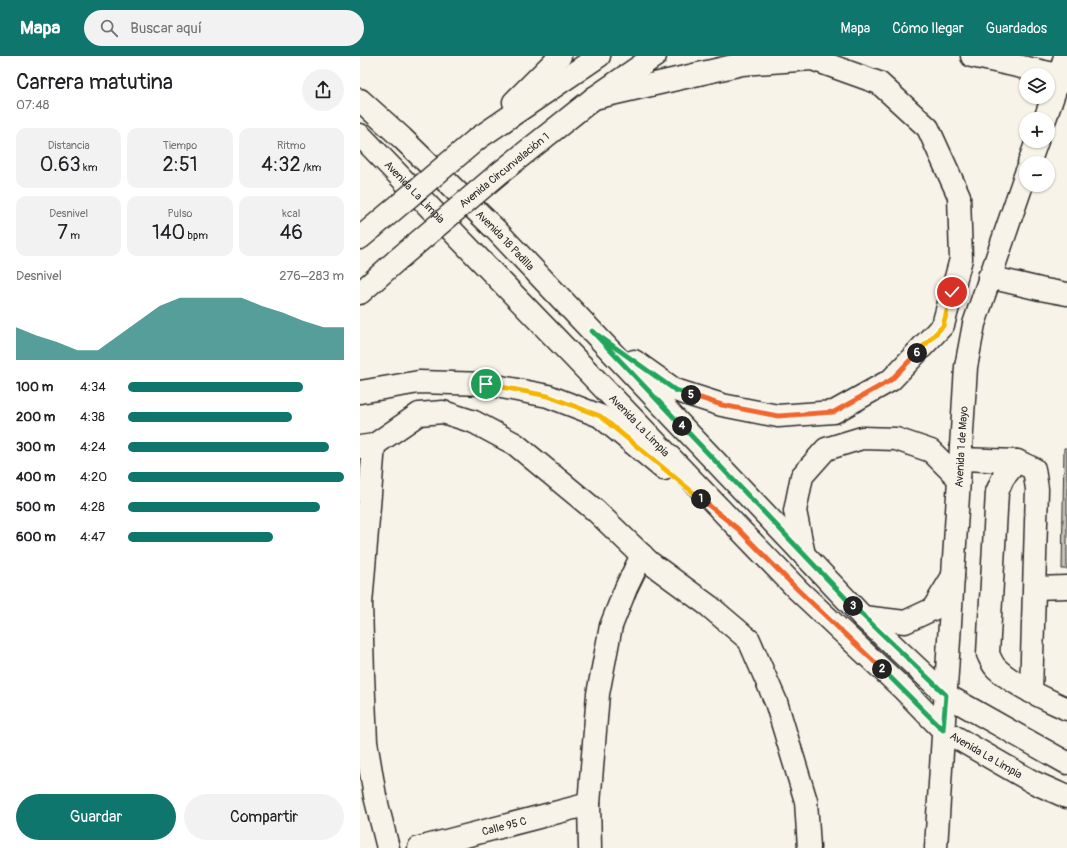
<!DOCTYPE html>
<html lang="es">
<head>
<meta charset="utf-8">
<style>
  body { margin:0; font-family:Pangolin,sans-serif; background:#f2f2f2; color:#202124; height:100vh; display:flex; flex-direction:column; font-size:15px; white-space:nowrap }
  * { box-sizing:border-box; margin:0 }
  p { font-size:13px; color:#757577 }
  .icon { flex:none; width:22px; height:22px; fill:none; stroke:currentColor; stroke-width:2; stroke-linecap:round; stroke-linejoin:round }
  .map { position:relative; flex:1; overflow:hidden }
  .panel { display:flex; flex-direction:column; background:#fff; width:360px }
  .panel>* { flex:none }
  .tools { position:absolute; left:659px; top:12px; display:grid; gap:8px }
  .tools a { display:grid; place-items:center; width:36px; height:36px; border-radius:50%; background:#fff; box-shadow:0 1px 3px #0004; font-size:20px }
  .pin { position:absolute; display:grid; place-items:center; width:34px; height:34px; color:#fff; margin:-17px; border:2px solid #fff; border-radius:50%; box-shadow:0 1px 4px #0007 }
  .km { position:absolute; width:20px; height:20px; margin:-10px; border-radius:50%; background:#222; color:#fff; font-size:11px; line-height:20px; text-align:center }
  .round { display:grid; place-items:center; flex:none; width:42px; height:42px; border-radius:21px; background:#f2f2f2 }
  .summary { display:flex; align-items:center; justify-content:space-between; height:68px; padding:0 16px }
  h1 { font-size:22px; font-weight:600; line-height:30px }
  .stats { display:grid; grid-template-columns:repeat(3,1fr); gap:6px; height:68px; padding:4px 16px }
  .stats div { display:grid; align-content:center; border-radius:10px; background:#f2f2f2; text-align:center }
  .stats b { font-size:20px; font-weight:600 }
  .stats small { font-size:11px; font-weight:400 }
  .stats p { font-size:11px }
  .chart { height:112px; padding:8px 16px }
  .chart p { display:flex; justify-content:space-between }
  .chart svg { width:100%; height:72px; margin-top:4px; fill:#0f766e; opacity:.7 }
  .primary-button { display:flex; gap:8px; margin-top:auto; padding:8px 16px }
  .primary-button a { flex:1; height:46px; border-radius:24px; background:#0f766e; color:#fff; font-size:16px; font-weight:600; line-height:46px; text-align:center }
  .primary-button a+a { background:#f2f2f2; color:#202124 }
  ul { padding:0 16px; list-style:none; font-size:13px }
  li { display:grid; grid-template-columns:64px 48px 1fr; align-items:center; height:30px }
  li i { height:10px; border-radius:5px; background:#0f766e }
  header { display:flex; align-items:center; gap:24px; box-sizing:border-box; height:56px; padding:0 20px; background:#0f766e; color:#fff }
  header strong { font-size:19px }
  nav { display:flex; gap:22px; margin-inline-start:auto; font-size:14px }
  .search { width:280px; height:36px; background:#f2f2f2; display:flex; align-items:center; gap:10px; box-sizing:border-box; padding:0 14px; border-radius:22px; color:#757577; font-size:15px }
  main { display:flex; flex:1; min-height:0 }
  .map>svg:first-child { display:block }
  .building { fill:#c4c1b9; stroke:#2b2b2b }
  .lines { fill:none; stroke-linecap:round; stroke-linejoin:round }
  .minor-casing { stroke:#2b2b2b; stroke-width:25 }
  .major-casing { stroke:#2b2b2b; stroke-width:25 }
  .minor { stroke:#f7f3e8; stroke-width:22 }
  .major { stroke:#f7f3e8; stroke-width:22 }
  .major-bridge-casing { stroke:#2b2b2b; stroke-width:25; stroke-linecap:butt }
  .major-bridge { stroke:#f7f3e8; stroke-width:22 }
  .split-1-casing { stroke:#fff; stroke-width:8 }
  .split-2-casing { stroke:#fff; stroke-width:8 }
  .split-3-casing { stroke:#fff; stroke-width:8 }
  .split-4-casing { stroke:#fff; stroke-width:8 }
  .split-5-casing { stroke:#fff; stroke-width:8 }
  .split-6-casing { stroke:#fff; stroke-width:8 }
  .split-7-casing { stroke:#fff; stroke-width:8 }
  .split-1 { stroke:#f5b400; stroke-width:5 }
  .split-2 { stroke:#f0652b; stroke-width:5 }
  .split-3 { stroke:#22a559; stroke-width:5 }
  .split-4 { stroke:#22a559; stroke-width:5 }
  .split-5 { stroke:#22a559; stroke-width:5 }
  .split-6 { stroke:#f0652b; stroke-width:5 }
  .split-7 { stroke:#f5b400; stroke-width:5 }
  .labels { text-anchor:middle; stroke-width:3; stroke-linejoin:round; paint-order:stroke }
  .street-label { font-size:11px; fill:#2b2b2b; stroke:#f7f3e8 }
</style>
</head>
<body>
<header>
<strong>Mapa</strong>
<div class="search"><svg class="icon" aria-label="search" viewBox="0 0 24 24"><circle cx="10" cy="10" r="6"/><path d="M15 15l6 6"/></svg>Buscar aquí</div>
<nav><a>Mapa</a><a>Cómo llegar</a><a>Guardados</a></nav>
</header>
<main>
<section class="panel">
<div class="summary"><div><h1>Carrera matutina</h1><p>07:48</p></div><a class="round"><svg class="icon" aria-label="share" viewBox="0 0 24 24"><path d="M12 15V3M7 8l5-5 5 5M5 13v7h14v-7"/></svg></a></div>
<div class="stats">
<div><p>Distancia</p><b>0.63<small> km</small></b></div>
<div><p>Tiempo</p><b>2:51</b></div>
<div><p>Ritmo</p><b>4:32<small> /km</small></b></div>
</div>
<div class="stats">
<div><p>Desnivel</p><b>7<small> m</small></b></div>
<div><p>Pulso</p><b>140<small> bpm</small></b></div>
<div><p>kcal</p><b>46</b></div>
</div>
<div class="chart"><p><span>Desnivel</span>276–283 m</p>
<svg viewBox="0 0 160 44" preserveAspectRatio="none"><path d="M0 44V24L10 29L20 33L30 38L40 38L50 29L60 20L70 11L80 6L90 6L100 6L110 6L120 11L130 15L140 20L150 24L160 24V44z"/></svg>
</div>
<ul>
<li><b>100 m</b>4:34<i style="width:81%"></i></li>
<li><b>200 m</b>4:38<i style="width:76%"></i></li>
<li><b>300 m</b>4:24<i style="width:93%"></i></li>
<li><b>400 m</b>4:20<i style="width:100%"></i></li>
<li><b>500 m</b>4:28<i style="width:89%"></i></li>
<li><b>600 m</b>4:47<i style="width:67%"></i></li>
</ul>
<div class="primary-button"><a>Guardar</a><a>Compartir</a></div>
</section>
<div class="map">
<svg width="707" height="792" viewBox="0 0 707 792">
  <rect width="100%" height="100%" fill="#f7f3e8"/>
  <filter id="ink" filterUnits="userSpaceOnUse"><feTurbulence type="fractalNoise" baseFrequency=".025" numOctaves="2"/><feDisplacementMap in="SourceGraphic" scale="8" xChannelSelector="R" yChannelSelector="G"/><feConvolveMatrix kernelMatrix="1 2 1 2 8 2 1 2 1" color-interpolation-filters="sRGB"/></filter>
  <g filter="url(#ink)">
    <!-- building -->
    <path class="building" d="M704 392H707V513H702Z"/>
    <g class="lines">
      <defs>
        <g id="minor">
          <path d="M612 0 707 21"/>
          <path d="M685 63 700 20 705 0"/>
          <path d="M669 107 677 85"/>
          <path d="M629 221 680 233 707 238"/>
          <path d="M14 389 1 548 3 619 6 686 15 740 28 792"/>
          <path d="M0 391 14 389 59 358 83 356 114 366 155 388 236 455 289 506 349 550 389 584 416 646 446 745 449 792"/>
          <path d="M600 403 657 405 674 413 677 433 671 636"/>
          <path d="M657 405 643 422 637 436 628 598C630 602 632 608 636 612 655 630 684 642 707 653"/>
          <path d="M675 532 707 531"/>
          <path id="s1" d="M59 792 229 748"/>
          <path d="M230 792 229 748 238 638 251 570 266 532 282 499"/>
          <path id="s2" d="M576 792 606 311 614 268 666 117"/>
        </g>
        <g id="major">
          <path d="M234 42 382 8 452 3 519 27 568 72 599 140 601 203 583 269 531 324 474 356 418 360 362 349 315 334 274 305"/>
          <path id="s3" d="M0 44 42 82 136 174 503 561 586 639 707 707"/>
          <path d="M154 46 200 0"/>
          <path id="s4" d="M0 79 438 534 544 634 583 674 673 726 707 741"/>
          <path d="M117 83 239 0"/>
          <path d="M136 120 234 42 295 0"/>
          <path d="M0 182 12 172"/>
          <path d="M0 237 37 204"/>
          <path d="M0 336 59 326 126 328 188 340 240 360 304 413"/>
          <path d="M444 499 435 455 442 420 466 393 502 382 536 383 571 395 599 423"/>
          <path d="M503 561 545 566 573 553 593 520"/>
        </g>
      </defs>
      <!-- minor casing -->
      <use href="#minor" class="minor-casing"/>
      <!-- major casing -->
      <use href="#major" class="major-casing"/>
      <!-- minor -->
      <use href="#minor" class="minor"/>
      <!-- major -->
      <use href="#major" class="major"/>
      <defs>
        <path id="major-bridge" d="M12 172 117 83
          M37 204 136 120"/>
      </defs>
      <!-- major-bridge casing -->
      <use href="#major-bridge" class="major-bridge-casing"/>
      <!-- major-bridge -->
      <use href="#major-bridge" class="major-bridge"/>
    </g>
  </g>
  <g class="lines" filter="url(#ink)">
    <defs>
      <path id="split-1" d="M126 328 188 340 240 360 341 443"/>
      <path id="split-2" d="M341 443 378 473 438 534 522 613"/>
      <path id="split-3" d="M493 550 586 639 583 674 522 613"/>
      <path id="split-4" d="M322 370 493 550"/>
      <path id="split-5" d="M322 370 232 275 315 334 331 339"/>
      <path id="split-6" d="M331 339 362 349 418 360 474 356 531 324 557 297"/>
      <path id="split-7" d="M557 297 583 270 592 236"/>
    </defs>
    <!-- split-1 casing -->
    <use href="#split-1" class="split-1-casing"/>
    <!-- split-2 casing -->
    <use href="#split-2" class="split-2-casing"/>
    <!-- split-3 casing -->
    <use href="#split-3" class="split-3-casing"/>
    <!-- split-4 casing -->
    <use href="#split-4" class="split-4-casing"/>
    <!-- split-5 casing -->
    <use href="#split-5" class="split-5-casing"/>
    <!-- split-6 casing -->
    <use href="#split-6" class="split-6-casing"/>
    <!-- split-7 casing -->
    <use href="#split-7" class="split-7-casing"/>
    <!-- split-1 -->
    <use href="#split-1" class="split-1"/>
    <!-- split-2 -->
    <use href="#split-2" class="split-2"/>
    <!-- split-3 -->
    <use href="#split-3" class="split-3"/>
    <!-- split-4 -->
    <use href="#split-4" class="split-4"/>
    <!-- split-5 -->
    <use href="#split-5" class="split-5"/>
    <!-- split-6 -->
    <use href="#split-6" class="split-6"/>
    <!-- split-7 -->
    <use href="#split-7" class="split-7"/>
  </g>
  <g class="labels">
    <!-- street labels -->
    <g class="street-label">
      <text transform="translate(144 114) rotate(-39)" y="4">Avenida Circunvalación 1</text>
      <text dy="4" stroke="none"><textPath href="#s4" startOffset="79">Avenida La Limpia</textPath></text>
      <text dy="4" stroke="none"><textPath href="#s3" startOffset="202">Avenida 18 Padilla</textPath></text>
      <text dy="4" stroke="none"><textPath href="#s4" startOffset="403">Avenida La Limpia</textPath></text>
      <text dy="4" stroke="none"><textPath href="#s2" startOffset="402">Avenida 1 de Mayo</textPath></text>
      <text dy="4" stroke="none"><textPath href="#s4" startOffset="883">Avenida La Limpia</textPath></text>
      <text dy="4" stroke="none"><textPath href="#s1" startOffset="88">Calle 95 C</textPath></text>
    </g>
  </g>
</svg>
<div class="tools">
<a><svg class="icon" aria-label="layers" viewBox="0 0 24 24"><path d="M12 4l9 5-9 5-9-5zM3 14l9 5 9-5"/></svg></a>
<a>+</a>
<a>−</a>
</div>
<div class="pin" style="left:126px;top:328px;background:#1e9e55"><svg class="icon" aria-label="arrive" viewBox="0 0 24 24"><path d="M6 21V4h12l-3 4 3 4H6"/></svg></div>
<div class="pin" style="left:592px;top:236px;background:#d93025"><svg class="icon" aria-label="check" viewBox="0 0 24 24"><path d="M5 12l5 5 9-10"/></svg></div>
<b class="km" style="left:341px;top:443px">1</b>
<b class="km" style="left:522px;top:613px">2</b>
<b class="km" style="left:493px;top:550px">3</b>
<b class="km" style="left:322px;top:370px">4</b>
<b class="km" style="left:331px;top:339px">5</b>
<b class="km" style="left:557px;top:297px">6</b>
</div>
</main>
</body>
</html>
